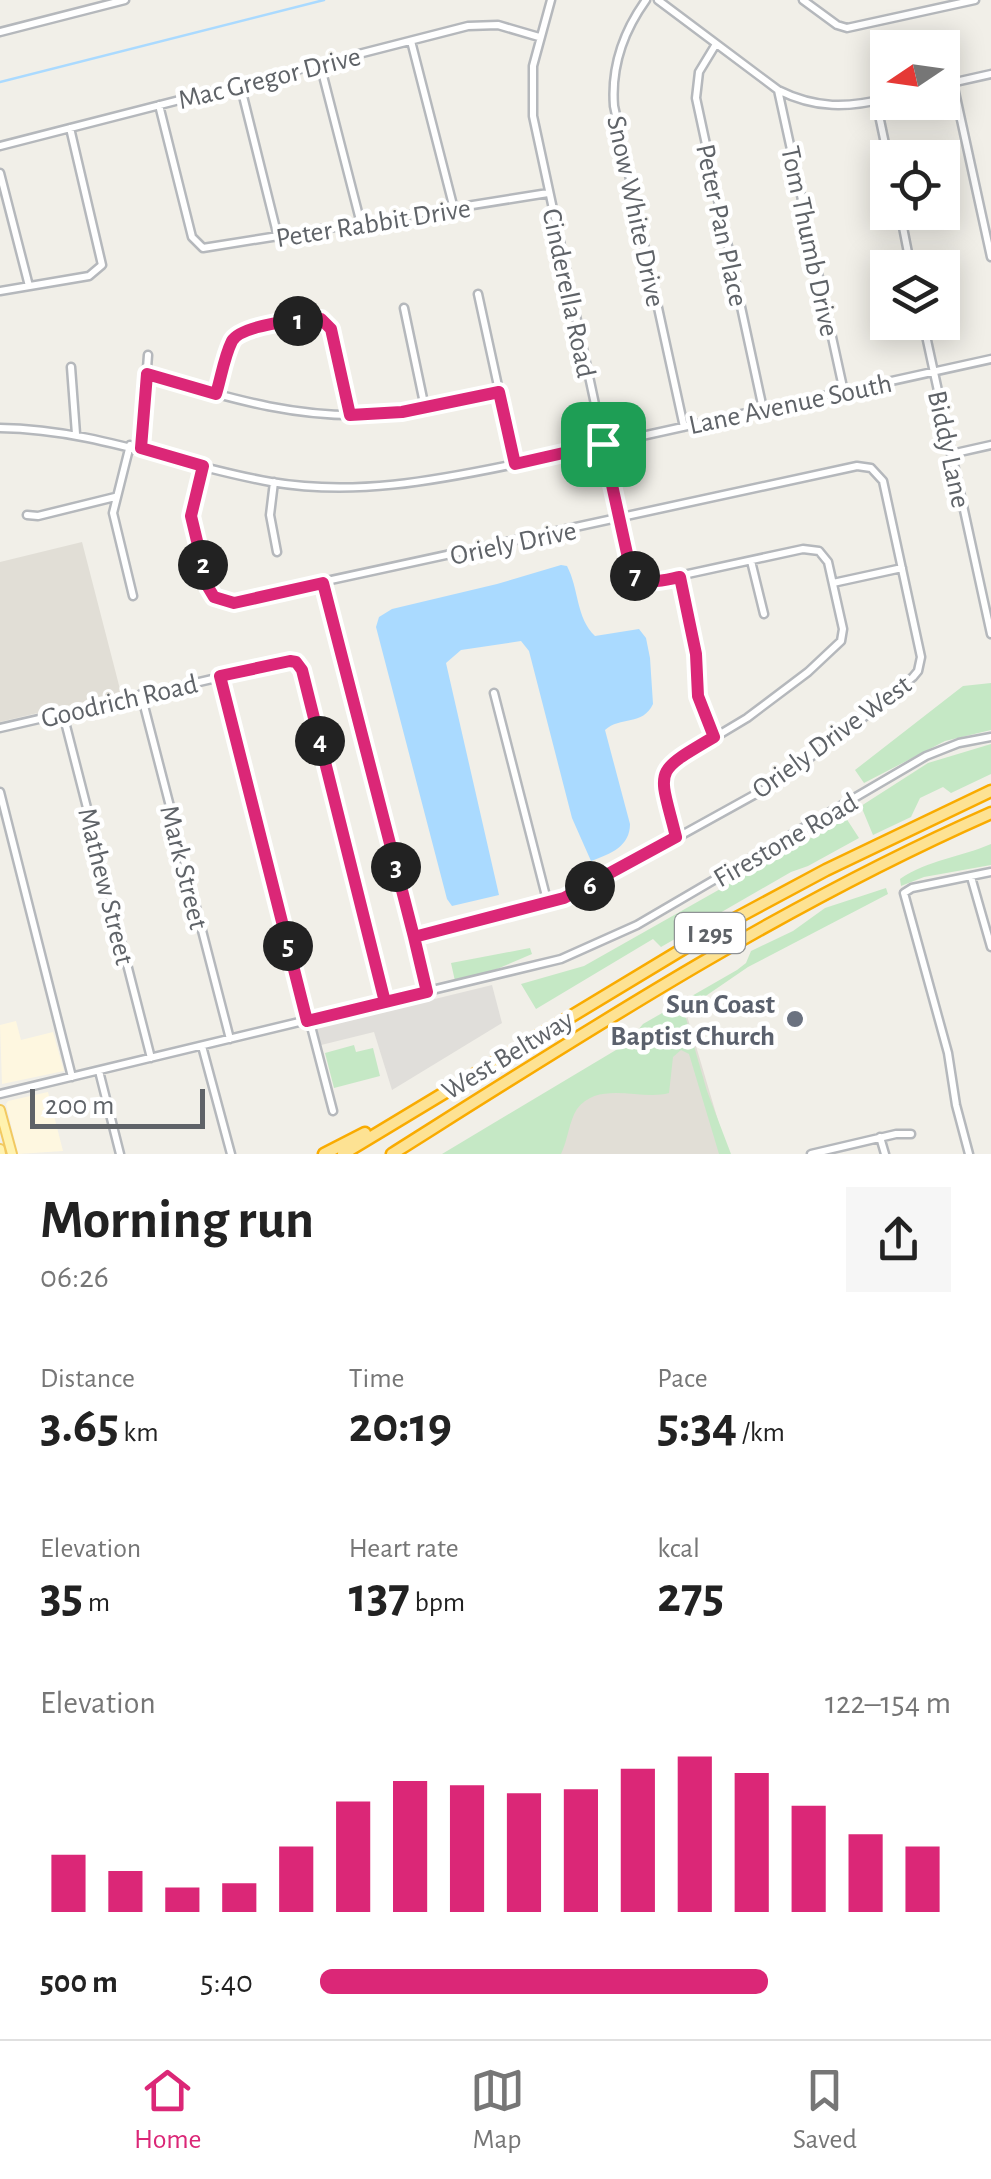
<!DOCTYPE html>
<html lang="en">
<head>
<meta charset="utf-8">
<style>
  body { margin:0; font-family:"Alegreya Sans",sans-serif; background:#f6f6f6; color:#222; height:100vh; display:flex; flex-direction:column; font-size:38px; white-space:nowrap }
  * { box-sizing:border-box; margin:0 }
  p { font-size:32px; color:#767676 }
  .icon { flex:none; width:55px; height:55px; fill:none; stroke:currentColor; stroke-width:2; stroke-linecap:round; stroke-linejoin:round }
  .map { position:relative; height:1154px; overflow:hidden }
  .drawer { display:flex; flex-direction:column; background:#fff; flex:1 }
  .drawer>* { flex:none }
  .needle { width:65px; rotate:257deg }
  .buttons { position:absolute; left:870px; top:30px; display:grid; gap:20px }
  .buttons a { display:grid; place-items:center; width:90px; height:90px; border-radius:0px; background:#fff; box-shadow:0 5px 25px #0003; font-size:50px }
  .scale { position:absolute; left:30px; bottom:25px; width:175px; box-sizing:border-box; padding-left:10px; border:5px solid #5f6368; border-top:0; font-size:28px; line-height:35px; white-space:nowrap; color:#5f6368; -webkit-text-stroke:8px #fff; paint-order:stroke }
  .pin { position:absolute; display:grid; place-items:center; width:85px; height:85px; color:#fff; margin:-42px; border-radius:20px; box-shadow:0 5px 15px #0006 }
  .km { position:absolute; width:50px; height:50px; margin:-25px; border-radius:50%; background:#222; color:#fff; font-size:28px; line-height:50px; text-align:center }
  .round { display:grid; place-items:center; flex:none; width:105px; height:105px; border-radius:0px; background:#f6f6f6 }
  .summary { display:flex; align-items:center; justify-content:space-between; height:170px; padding:0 40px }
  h1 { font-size:55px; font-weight:700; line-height:75px }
  .figures { display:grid; grid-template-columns:repeat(3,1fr); gap:15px; height:170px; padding:10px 40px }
  .figures div { display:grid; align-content:center }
  .figures b { font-size:50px; font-weight:700 }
  .figures small { font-size:28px; font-weight:400 }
  .figures p { font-size:28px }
  .chart { height:280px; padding:20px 40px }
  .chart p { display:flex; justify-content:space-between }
  .chart svg { width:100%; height:180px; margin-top:10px; stroke:#db2777; stroke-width:6 }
  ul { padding:0 40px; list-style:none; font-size:32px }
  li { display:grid; grid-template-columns:160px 120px 1fr; align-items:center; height:75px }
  li i { height:25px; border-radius:12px; background:#db2777 }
  .tabs { display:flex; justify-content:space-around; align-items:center; height:140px; border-top:2px solid #e0e0e0; background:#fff; font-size:28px; color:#767676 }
  .tabs a { display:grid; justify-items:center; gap:5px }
  .tabs .selected { color:#db2777 }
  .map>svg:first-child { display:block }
  .commercial { fill:#fef7e0 }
  .industrial { fill:#e0deda }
  .education { fill:#e1ded6 }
  .green { fill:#c5e8c5 }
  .water { fill:#aadaff }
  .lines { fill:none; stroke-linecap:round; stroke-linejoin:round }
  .stream { stroke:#aadaff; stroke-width:2.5 }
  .minor-casing { stroke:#b5b8bc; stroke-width:11 }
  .major-casing { stroke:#f2c960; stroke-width:12 }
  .highway-casing { stroke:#f9ab00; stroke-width:15 }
  .minor { stroke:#fff; stroke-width:6 }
  .major { stroke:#fff2af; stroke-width:8 }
  .highway { stroke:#fde293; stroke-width:10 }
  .route-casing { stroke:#fff; stroke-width:20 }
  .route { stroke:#db2777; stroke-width:12 }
  .worship-dot { fill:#6b7280; stroke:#fff; stroke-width:4 }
  .labels { text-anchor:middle; stroke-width:9; stroke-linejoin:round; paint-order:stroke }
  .shield { fill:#fff; stroke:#8f9295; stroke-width:2.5 }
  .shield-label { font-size:25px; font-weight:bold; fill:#5f6368 }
  .street-label { font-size:28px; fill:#5f6368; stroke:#fff }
  .worship-label { font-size:28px; font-weight:bold; fill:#5b616d; stroke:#fff; text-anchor:end }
</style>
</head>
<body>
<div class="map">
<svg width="991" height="1154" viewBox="0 0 991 1154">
  <rect width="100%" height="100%" fill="#f1efe8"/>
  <!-- commercial -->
  <path class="commercial" d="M16 1021 21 1040 53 1032 64 1071 2 1084 0 1025Z
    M48 1092 63 1151 18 1154 6 1104 8 1101Z"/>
  <!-- industrial -->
  <path class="industrial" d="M492 985 502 1023 392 1090 374 1032 317 1046 312 1029Z"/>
  <!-- education -->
  <path class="education" d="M82 542 121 693 0 722V562Z
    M685 1009 728 1154H450Z"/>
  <!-- green -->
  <path class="green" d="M991 683V730L945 741 864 783 855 770 963 686Z
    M991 744V774L951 793 943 787 920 798 911 817 873 835 861 806 928 763Z
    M846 818 859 838 808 866 791 872 661 947 653 939 536 1009 521 984 584 966Z
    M991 844V865L924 877 901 886 900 879C928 860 961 857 991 844Z
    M886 888 888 894 748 967 694 1004 685 1015 707 1091 731 1154H719L689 1054 681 1050 673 1057 669 1093C641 1101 599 1080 577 1109 569 1121 568 1140 561 1154H442L626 1044 643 1024 737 970 746 963 751 951 793 931 825 908Z
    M530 948 532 954 497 969 455 981 451 963Z
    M354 1045 356 1052 373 1048 380 1076 334 1088 325 1053Z"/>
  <!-- water -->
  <path class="water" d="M561 565 567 566C579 589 576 618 595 636L639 629 646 638 650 658 653 704C643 726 620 716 605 730L630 824C630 846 611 854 591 861L572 818 529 651 521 641 461 650 446 663 499 895 452 906 447 899 376 627 379 617 392 609 497 584Z"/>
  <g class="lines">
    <!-- stream -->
    <path class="stream" d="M0 82 324 0"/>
    <defs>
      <path id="minor" d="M551 0 533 66V116L630 567 642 581 651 582 803 549 819 551 828 562 843 629 841 641 808 672 747 718 667 766 664 785 676 837
        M646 0C623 32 611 67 614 106L684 427
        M658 0 778 90C816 109 848 108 888 98
        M803 0 837 25 847 28 975 0
        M0 32 125 0
        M411 41 454 209
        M716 44 699 72 696 98 763 409
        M320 64 361 224
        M953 83 991 257
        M240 84 278 237
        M942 85 991 74
        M778 90 844 392
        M876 101 888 158
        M159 105 192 237 203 248 548 193
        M0 146 468 26 498 25 539 37
        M0 173 29 286
        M900 212 911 268
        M0 291 89 276 102 265 70 128
        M478 294 515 464
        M404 308 425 408
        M923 322 991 634
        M71 367 76 434
        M147 374C225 397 301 421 384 414 423 411 461 401 499 393
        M216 395 237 335 248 329 321 319 331 329 350 415
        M0 428C95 429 179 466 271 482 354 496 433 481 515 464L991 359
        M130 445 113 513 133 596
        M141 448 148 355
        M951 454 991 445
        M203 467 191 516 211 593 225 603 857 466 871 468 883 481 921 657 918 671 913 677 848 730 772 785 586 888 536 908 414 937
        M274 482 270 515 277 552
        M27 515 38 516 115 497
        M751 561 764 614
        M680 577 696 654 698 697 714 737
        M323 583 427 992
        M833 583 902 568
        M220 676 333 1111
        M494 693 548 904
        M141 694 230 1039
        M63 714 151 1058
        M0 728 290 661 300 664 385 1002
        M0 792 72 1077
        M971 877 991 947
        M202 1046 231 1154
        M99 1071 120 1154
        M0 1094 561 959 637 925 926 756 959 743 991 737
        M880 1137 885 1154
        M811 1154 896 1134H911
        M969 1154 956 1105 948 1053 904 893 912 888 991 872"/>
      <path id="major" d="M0 1110 12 1154
        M0 1149 1 1154"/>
      <path id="highway" d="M324 1154 365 1133
        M343 1154 716 929 826 870 991 791
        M392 1154C587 1031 780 906 991 813"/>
    </defs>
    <!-- minor casing -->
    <use href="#minor" class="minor-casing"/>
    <!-- major casing -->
    <use href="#major" class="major-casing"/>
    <!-- highway casing -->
    <use href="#highway" class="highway-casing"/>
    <!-- minor -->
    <use href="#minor" class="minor"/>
    <!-- major -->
    <use href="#major" class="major"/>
    <!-- highway -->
    <use href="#highway" class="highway"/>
  </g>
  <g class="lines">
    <defs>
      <path id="route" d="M603 444 515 464 499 392 402 412 350 415 331 329 321 319C303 318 241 325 232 341 224 357 221 378 216 394L147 374 141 448 203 466 191 516 208 587 214 597 234 603 323 583 414 937 427 992 385 1002 302 670 296 662 290 661 220 676 307 1021C347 1011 387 1002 427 992L414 937 564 898 676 837C659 768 651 774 714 737L698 696 696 654 680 577C660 581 642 588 630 567L603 444"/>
    </defs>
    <!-- route casing -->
    <use href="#route" class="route-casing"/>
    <!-- route -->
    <use href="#route" class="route"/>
  </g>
  <!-- markers -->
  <circle class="worship-dot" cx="795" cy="1019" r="10"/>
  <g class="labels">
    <!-- shield labels -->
    <rect class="shield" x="675" y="913" width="70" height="40" rx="8"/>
    <g class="shield-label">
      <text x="710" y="942">I 295</text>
    </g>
    <!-- street labels -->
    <g class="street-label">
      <text transform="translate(269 77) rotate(-14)" y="10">Mac Gregor Drive</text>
      <text transform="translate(637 211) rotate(78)" y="10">Snow White Drive</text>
      <text transform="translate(373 222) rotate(-9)" y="10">Peter Rabbit Drive</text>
      <text transform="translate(723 225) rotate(78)" y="10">Peter Pan Place</text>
      <text transform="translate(811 241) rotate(78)" y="10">Tom Thumb Drive</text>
      <text transform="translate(570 293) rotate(78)" y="10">Cinderella Road</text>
      <text transform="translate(790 403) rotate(-12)" y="10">Lane Avenue South</text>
      <text transform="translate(950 449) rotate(78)" y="10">Biddy Lane</text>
      <text transform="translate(513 542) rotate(-12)" y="10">Oriely Drive</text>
      <text transform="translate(119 700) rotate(-13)" y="10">Goodrich Road</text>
      <text transform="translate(831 736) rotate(-36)" y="10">Oriely Drive West</text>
      <text transform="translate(785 839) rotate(-30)" y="10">Firestone Road</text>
      <text transform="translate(185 867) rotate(76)" y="10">Mark Street</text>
      <text transform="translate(107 886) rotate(76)" y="10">Mathew Street</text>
      <text transform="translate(507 1054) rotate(-31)" y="10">West Beltway</text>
    </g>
    <!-- worship labels -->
    <g class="worship-label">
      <text x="775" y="1013">Sun Coast<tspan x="775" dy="32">Baptist Church</tspan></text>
    </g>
  </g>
</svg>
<div class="buttons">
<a><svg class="needle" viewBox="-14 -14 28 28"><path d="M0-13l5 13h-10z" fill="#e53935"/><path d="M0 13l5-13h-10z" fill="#767676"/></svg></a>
<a><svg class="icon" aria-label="locate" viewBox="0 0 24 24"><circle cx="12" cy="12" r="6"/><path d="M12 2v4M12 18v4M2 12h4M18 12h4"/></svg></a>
<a><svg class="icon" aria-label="layers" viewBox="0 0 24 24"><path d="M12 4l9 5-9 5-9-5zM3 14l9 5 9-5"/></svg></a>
</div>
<div class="scale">200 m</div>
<div class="pin" style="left:603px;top:444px;background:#1e9e55"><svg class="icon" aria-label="arrive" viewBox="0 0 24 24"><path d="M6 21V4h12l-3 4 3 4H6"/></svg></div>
<b class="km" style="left:298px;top:321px">1</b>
<b class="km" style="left:203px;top:565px">2</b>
<b class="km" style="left:396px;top:867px">3</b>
<b class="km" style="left:320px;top:741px">4</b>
<b class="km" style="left:288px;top:946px">5</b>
<b class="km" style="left:590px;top:886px">6</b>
<b class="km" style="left:635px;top:576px">7</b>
</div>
<section class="drawer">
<div class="summary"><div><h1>Morning run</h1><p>06:26</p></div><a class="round"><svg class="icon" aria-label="share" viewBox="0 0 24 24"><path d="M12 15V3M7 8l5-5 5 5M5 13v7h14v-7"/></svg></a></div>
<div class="figures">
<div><p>Distance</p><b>3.65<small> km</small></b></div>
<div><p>Time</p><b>20:19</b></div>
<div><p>Pace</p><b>5:34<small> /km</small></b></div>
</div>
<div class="figures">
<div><p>Elevation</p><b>35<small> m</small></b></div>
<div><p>Heart rate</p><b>137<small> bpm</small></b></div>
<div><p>kcal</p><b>275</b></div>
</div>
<div class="chart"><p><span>Elevation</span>122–154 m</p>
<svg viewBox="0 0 160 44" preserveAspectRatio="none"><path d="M5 44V30M15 44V34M25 44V38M35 44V37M45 44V28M55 44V17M65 44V12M75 44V13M85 44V15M95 44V14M105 44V9M115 44V6M125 44V10M135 44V18M145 44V25M155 44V28"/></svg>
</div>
<ul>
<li><b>500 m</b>5:40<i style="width:71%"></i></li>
</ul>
</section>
<nav class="tabs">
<a class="selected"><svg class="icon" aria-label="home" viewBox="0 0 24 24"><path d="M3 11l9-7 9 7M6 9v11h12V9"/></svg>Home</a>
<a><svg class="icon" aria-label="map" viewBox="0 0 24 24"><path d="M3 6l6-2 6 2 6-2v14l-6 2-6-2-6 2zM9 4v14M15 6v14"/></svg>Map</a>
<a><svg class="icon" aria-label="saved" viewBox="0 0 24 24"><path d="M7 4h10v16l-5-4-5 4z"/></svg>Saved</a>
</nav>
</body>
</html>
